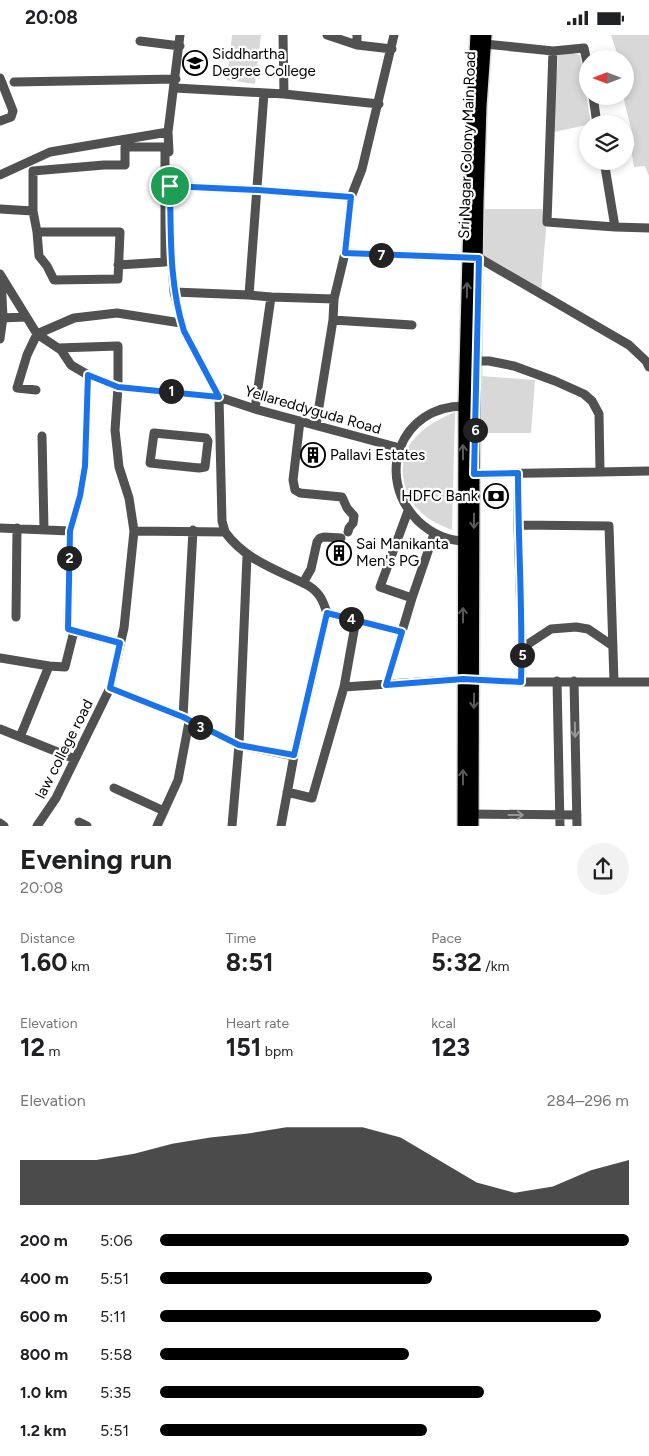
<!DOCTYPE html>
<html lang="en">
<head>
<meta charset="utf-8">
<style>
  body { margin:0; font-family:Figtree,sans-serif; background:#f2f2f2; color:#202124; height:100vh; display:flex; flex-direction:column; font-size:19px; white-space:nowrap }
  * { box-sizing:border-box; margin:0 }
  p { font-size:16px; color:#757577 }
  .icon { flex:none; width:28px; height:28px; fill:none; stroke:currentColor; stroke-width:2; stroke-linecap:round; stroke-linejoin:round }
  .map { position:relative; height:791px; overflow:hidden }
  .drawer { display:flex; flex-direction:column; background:#fff; flex:1 }
  .drawer>* { flex:none }
  .needle { width:32px; rotate:270deg }
  .fabs { position:absolute; left:579px; top:15px; display:grid; gap:10px }
  .fabs a { display:grid; place-items:center; width:55px; height:55px; border-radius:50%; background:#fff; box-shadow:0 2px 8px #0003; font-size:25px }
  .pin { position:absolute; display:grid; place-items:center; width:42px; height:42px; color:#fff; margin:-21px; border:2px solid #fff; border-radius:50%; box-shadow:0 1px 5px #0007 }
  .km { position:absolute; width:25px; height:25px; margin:-12px; border-radius:50%; background:#222; color:#fff; font-size:14px; line-height:25px; text-align:center }
  .round { display:grid; place-items:center; flex:none; width:52px; height:52px; border-radius:26px; background:#f2f2f2 }
  .summary { display:flex; align-items:center; justify-content:space-between; height:85px; padding:0 20px }
  h1 { font-size:28px; font-weight:700; line-height:38px }
  .figures { display:grid; grid-template-columns:repeat(3,1fr); gap:8px; height:85px; padding:5px 20px }
  .figures div { display:grid; align-content:center }
  .figures b { font-size:25px; font-weight:700 }
  .figures small { font-size:14px; font-weight:400 }
  .figures p { font-size:14px }
  .chart { height:140px; padding:10px 20px }
  .chart p { display:flex; justify-content:space-between }
  .chart svg { width:100%; height:90px; margin-top:5px; fill:#000; opacity:.7 }
  ul { padding:0 20px; list-style:none; font-size:16px }
  li { display:grid; grid-template-columns:80px 60px 1fr; align-items:center; height:38px }
  li i { height:12px; border-radius:6px; background:#000 }
  .status { display:flex; justify-content:space-between; align-items:center; height:35px; padding:0 25px; background:#fff; direction:ltr }
  .status svg { height:14px; fill:currentColor }
  .map>svg:first-child { display:block }
  .green { fill:#d8d8d8 }
  .lines { fill:none; stroke-linecap:round; stroke-linejoin:round }
  .major-casing { stroke:#dbdbdb; stroke-width:14 }
  .path { stroke:#737373; stroke-width:2; stroke-dasharray:1 2.5; stroke-linecap:butt }
  .minor { stroke:#515151; stroke-width:9 }
  .major { stroke:#000; stroke-width:11 }
  .oneway { stroke:#595959 }
  .oneway2 { stroke:#979797 }
  .route-casing { stroke:#fff; stroke-width:10 }
  .route { stroke:#1a73e8; stroke-width:6 }
  .labels { text-anchor:middle; stroke-width:4.5; stroke-linejoin:round; paint-order:stroke }
  .poi-label { font-size:15px; fill:#000; stroke:#fff; text-anchor:start }
  .street-label { font-size:15px; fill:#000; stroke:#fff }
</style>
</head>
<body>
<div class="status"><b>20:08</b><svg viewBox="0 0 49 12"><path d="M0 12V9h3v3zM5 12V6h3v6zM10 12V3h3v9zM15 12V0h3v12zM26 1h20v11H26zM47 4h2v5h-2z"/></svg></div>
<div class="map">
<svg width="649" height="791" viewBox="0 0 649 791">
  <rect width="100%" height="100%" fill="#fff"/>
  <!-- green -->
  <path class="green" d="M232 0H261L255 49 227 45Z
    M611 0H649V141L645 131 634 132 631 113 635 110 623 61H625V24H619Z
    M559 15 580 20 591 89 554 97 555 57Z
    M485 174H542L546 194 541 256 481 223Z
    M481 341 535 345 531 398H482Z
    M455 377 452 495C443 491 432 487 424 480 412 470 405 457 403 441 400 406 427 389 455 377Z"/>
  <g class="lines">
    <defs>
      <path id="major" d="M463 791 464 371 472 74 476 0
        M473 791 474 439 478 166 481 71 486 0"/>
    </defs>
    <!-- major casing -->
    <use href="#major" class="major-casing"/>
    <!-- path -->
    <path class="path" d="M85 429 88 349"/>
    <!-- minor -->
    <path class="minor" d="M283 0 284 59
      M327 0 357 10V0
      M140 6 180 11
      M485 9 553 16 584 13 588 32
      M357 10 392 14
      M553 16 547 187 615 192 649 193
      M0 43 13 76 11 82 0 86
      M14 47 176 44
      M175 53 284 59 379 69
      M593 61 597 89
      M169 117 168 97 180 0
      M604 126 615 192
      M0 140 50 117 168 97
      M170 151 258 155 351 162
      M0 174 33 176
      M37 197 39 221 47 231 54 245 118 244 120 197H37L33 176V136L104 130H125V112H165V227L118 230
      M171 215 174 257 184 296 219 362 222 486 225 497
      M345 218 479 223 629 310 646 326 649 332
      M0 239 37 299 61 315 71 330 88 340 118 352 219 362 255 374 400 413
      M174 257 249 260
      M271 262 334 264
      M0 283 26 282
      M333 285 412 290
      M0 304 3 282 1 242
      M476 326H489L514 331 555 346 584 359 592 366 599 379 600 437 649 436
      M36 355 17 353 27 320 37 299 74 283 117 278 181 288
      M464 371C400 371 374 442 418 486 433 500 449 507 470 506
      M255 374 271 262 249 260 264 58
      M300 386 293 445 295 455 300 458 342 462 347 473 354 481 353 488 349 493 348 497
      M316 390 333 285 334 264 345 218 351 162 362 134 394 0
      M154 398 206 403 208 406 205 432 199 433 150 428Z
      M42 401 44 494
      M474 439 600 437
      M408 476 380 552 412 563
      M518 490V438
      M0 493 70 496
      M134 496 225 497C246 526 278 535 309 551 320 558 323 566 327 578L402 597
      M303 548 311 534 317 507 320 503 324 502 341 503
      M16 582 17 493
      M74 596 120 608
      M522 613 551 594 576 592 588 594 613 611
      M0 623 49 631
      M557 646 560 791
      M574 646 577 791
      M521 647 522 613 518 490 609 491 614 647
      M386 650 412 563 434 499
      M344 652 463 644 521 647H649
      M110 653 183 682 239 710 294 721
      M183 682 193 495
      M0 694 75 724
      M20 702 49 631 65 632 74 596 68 594 70 496 80 461 84 436
      M114 753 164 776
      M287 757 312 763 344 652 356 585
      M467 779 577 780
      M79 787 87 791
      M0 788 4 791
      M37 791 56 763 110 653 124 593 134 496 129 463 119 432 115 395 118 352V311L58 313
      M157 791 178 745 189 687
      M232 791 239 710 247 521
      M281 791 294 721 327 578"/>
    <!-- major -->
    <use href="#major" class="major"/>
  </g>
  <!-- one-way arrows -->
  <defs><path id="oneway-shaft" d="M-6 0H5M1.5-3L5.5 0L1.5 3" fill="none" stroke-width="1.6" stroke-linecap="round" stroke-linejoin="round" transform="scale(1.25)"/></defs>
  <g class="oneway">
    <use href="#oneway-shaft" transform="translate(467 255) rotate(-89)"/>
    <use href="#oneway-shaft" transform="translate(463 417) rotate(-90)"/>
    <use href="#oneway-shaft" transform="translate(474 486) rotate(90)"/>
    <use href="#oneway-shaft" transform="translate(463 580) rotate(-90)"/>
    <use href="#oneway-shaft" transform="translate(474 666) rotate(91)"/>
    <use href="#oneway-shaft" transform="translate(463 742) rotate(-90)"/>
  </g>
  <g class="oneway2">
    <use href="#oneway-shaft" transform="translate(575 695) rotate(89)"/>
    <use href="#oneway-shaft" transform="translate(516 780)"/>
  </g>
  <g class="lines">
    <defs>
      <path id="route" d="M170 151 258 155 351 162 345 218 479 223 474 439 518 438C518 508 523 577 521 647L463 644 386 650 402 597 327 578 294 720 239 710 183 682 110 653 120 608 68 594 70 496 80 461 85 431 88 340 118 352 219 362 184 296C169 248 171 200 170 151Z"/>
    </defs>
    <!-- route casing -->
    <use href="#route" class="route-casing"/>
    <!-- route -->
    <use href="#route" class="route"/>
  </g>
  <!-- icons -->
  <defs>
    <symbol id="school-ring" viewBox="-11 -11 22 22"><circle r="9.5" fill="#fff" stroke="#000" stroke-width="1.5"/><path d="M0-5L7-2L0 1L-7-2ZM-4 1L0 2.5L4 1V4Q0 6-4 4Z" fill="#000"/></symbol>
    <symbol id="building-ring" viewBox="-11 -11 22 22"><circle r="9.5" fill="#fff" stroke="#000" stroke-width="1.5"/><path d="M-4-6H4V6H1V3H-1V6H-4ZM-2.5-4.3h1.7v1.8h-1.7ZM.8-4.3h1.7v1.8H.8ZM-2.5-1h1.7V.8h-1.7ZM.8-1h1.7V.8H.8Z" fill="#000"/></symbol>
    <symbol id="bank-ring" viewBox="-11 -11 22 22"><circle r="9.5" fill="#fff" stroke="#000" stroke-width="1.5"/><path d="M-6-4H6V4H-6ZM0-2.3a2.3 2.3 0 1 0 0 4.6a2.3 2.3 0 1 0 0-4.6Z" fill="#000"/></symbol>
  </defs>
  <g fill-rule="evenodd">
    <use href="#school-ring" x="181" y="14" width="28" height="28"/>
    <use href="#building-ring" x="299" y="406" width="28" height="28"/>
    <use href="#bank-ring" x="482" y="447" width="28" height="28"/>
    <use href="#building-ring" x="325" y="504" width="28" height="28"/>
  </g>
  <g class="labels">
    <!-- poi labels -->
    <g class="poi-label">
      <text x="212" y="24">Siddhartha<tspan x="212" dy="17">Degree College</tspan></text>
      <text x="330" y="425">Pallavi Estates</text>
      <text x="478" y="466" text-anchor="end">HDFC Bank</text>
      <text x="356" y="514">Sai Manikanta<tspan x="356" dy="17">Men's PG</tspan></text>
    </g>
    <!-- street labels -->
    <g class="street-label">
      <text transform="translate(467 110) rotate(-88)" y="5">Sri Nagar Colony Main Road</text>
      <text transform="translate(313 375) rotate(16)" y="5">Yellareddyguda Road</text>
      <text transform="translate(64 714) rotate(-63)" y="5">law college road</text>
    </g>
  </g>
</svg>
<div class="fabs">
<a><svg class="needle" viewBox="-14 -14 28 28"><path d="M0-13l5 13h-10z" fill="#e53935"/><path d="M0 13l5-13h-10z" fill="#757577"/></svg></a>
<a><svg class="icon" aria-label="layers" viewBox="0 0 24 24"><path d="M12 4l9 5-9 5-9-5zM3 14l9 5 9-5"/></svg></a>
</div>
<div class="pin" style="left:170px;top:151px;background:#1e9e55"><svg class="icon" aria-label="arrive" viewBox="0 0 24 24"><path d="M6 21V4h12l-3 4 3 4H6"/></svg></div>
<b class="km" style="left:171px;top:356px">1</b>
<b class="km" style="left:69px;top:523px">2</b>
<b class="km" style="left:200px;top:692px">3</b>
<b class="km" style="left:351px;top:584px">4</b>
<b class="km" style="left:522px;top:620px">5</b>
<b class="km" style="left:475px;top:395px">6</b>
<b class="km" style="left:381px;top:220px">7</b>
</div>
<section class="drawer">
<div class="summary"><div><h1>Evening run</h1><p>20:08</p></div><a class="round"><svg class="icon" aria-label="share" viewBox="0 0 24 24"><path d="M12 15V3M7 8l5-5 5 5M5 13v7h14v-7"/></svg></a></div>
<div class="figures">
<div><p>Distance</p><b>1.60<small> km</small></b></div>
<div><p>Time</p><b>8:51</b></div>
<div><p>Pace</p><b>5:32<small> /km</small></b></div>
</div>
<div class="figures">
<div><p>Elevation</p><b>12<small> m</small></b></div>
<div><p>Heart rate</p><b>151<small> bpm</small></b></div>
<div><p>kcal</p><b>123</b></div>
</div>
<div class="chart"><p><span>Elevation</span>284–296 m</p>
<svg viewBox="0 0 160 44" preserveAspectRatio="none"><path d="M0 44V22L10 22L20 22L30 19L40 14L50 11L60 9L70 6L80 6L90 6L100 11L110 22L120 33L130 38L140 35L150 27L160 22V44z"/></svg>
</div>
<ul>
<li><b>200 m</b>5:06<i style="width:100%"></i></li>
<li><b>400 m</b>5:51<i style="width:58%"></i></li>
<li><b>600 m</b>5:11<i style="width:94%"></i></li>
<li><b>800 m</b>5:58<i style="width:53%"></i></li>
<li><b>1.0 km</b>5:35<i style="width:69%"></i></li>
<li><b>1.2 km</b>5:51<i style="width:57%"></i></li>
</ul>
</section>
</body>
</html>
